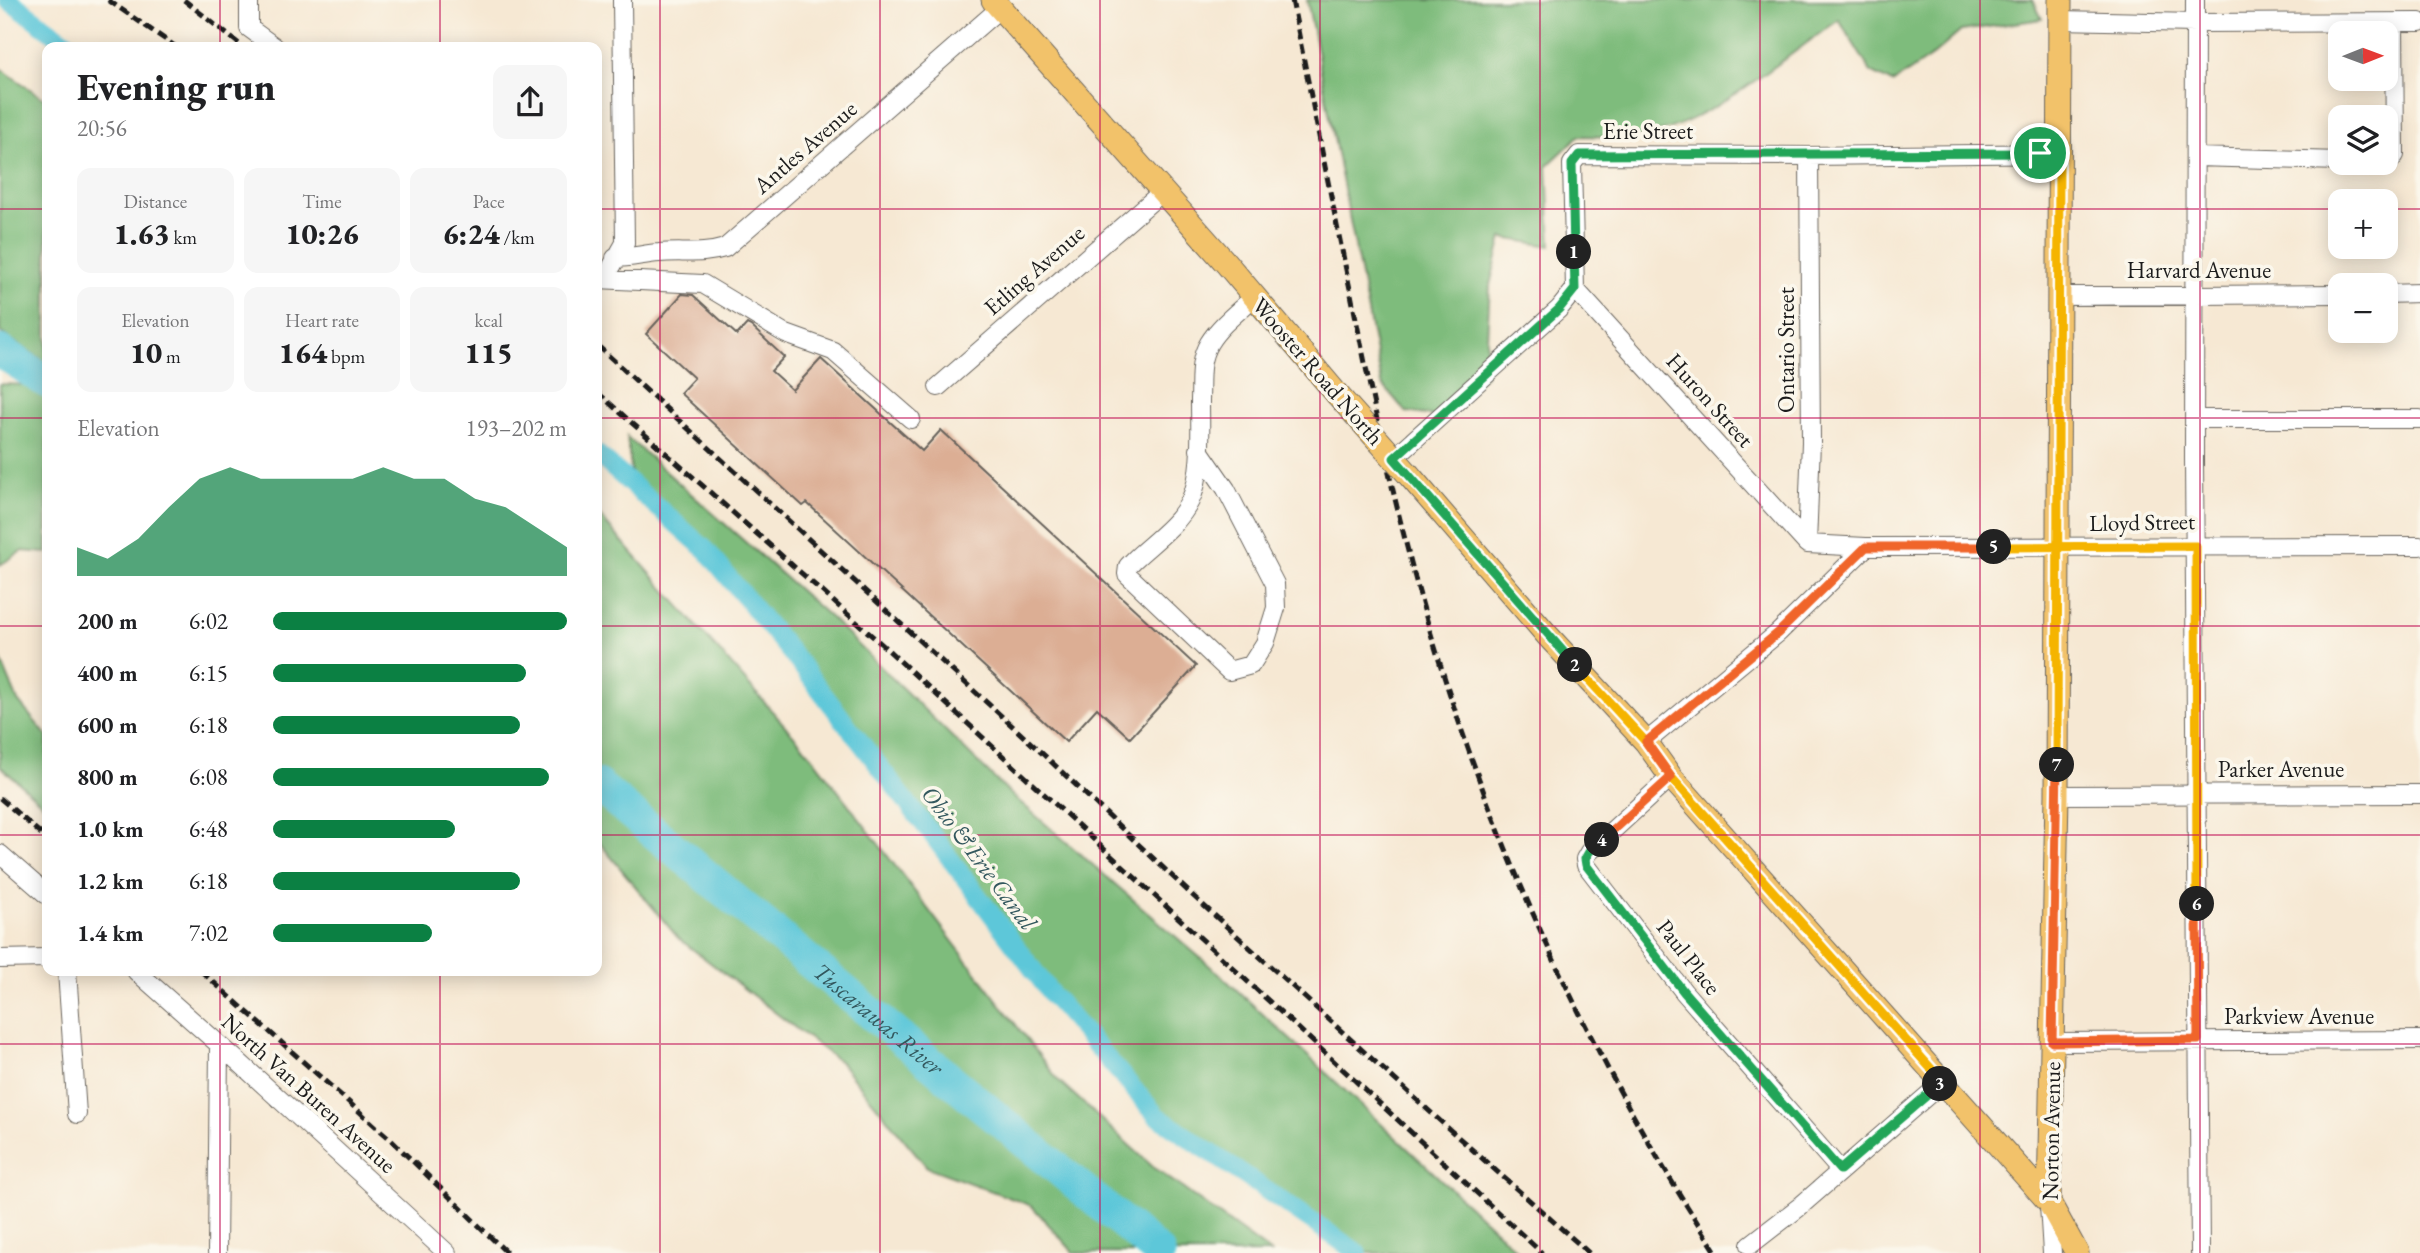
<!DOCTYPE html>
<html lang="en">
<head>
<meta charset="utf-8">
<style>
  body { margin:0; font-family:"EB Garamond",serif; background:#f6f6f6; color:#202124; height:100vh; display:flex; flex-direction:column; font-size:26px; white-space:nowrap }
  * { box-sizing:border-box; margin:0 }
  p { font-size:23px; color:#757577 }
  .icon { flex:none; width:38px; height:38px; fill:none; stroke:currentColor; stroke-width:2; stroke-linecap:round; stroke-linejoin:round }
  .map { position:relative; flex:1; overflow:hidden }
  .details { position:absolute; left:42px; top:42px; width:560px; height:934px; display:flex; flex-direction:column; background:#fff; border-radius:14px; box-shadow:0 4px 18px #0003 }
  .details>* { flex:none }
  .needle { width:46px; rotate:89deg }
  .buttons { position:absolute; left:2328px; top:21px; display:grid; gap:14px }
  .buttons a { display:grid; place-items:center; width:70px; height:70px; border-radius:14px; background:#fff; box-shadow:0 4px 18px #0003; font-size:35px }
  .pin { position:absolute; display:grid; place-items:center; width:60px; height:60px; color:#fff; margin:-30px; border:4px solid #fff; border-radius:50%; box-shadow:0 2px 7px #0007 }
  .km { position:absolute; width:35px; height:35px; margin:-18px; border-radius:50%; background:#222; color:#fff; font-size:19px; line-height:35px; text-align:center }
  .round { display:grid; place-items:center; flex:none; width:74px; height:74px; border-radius:14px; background:#f6f6f6 }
  .head { display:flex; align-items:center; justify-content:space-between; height:119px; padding:0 35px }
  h1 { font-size:38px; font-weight:800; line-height:52px }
  .stats { display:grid; grid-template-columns:repeat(3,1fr); gap:10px; height:119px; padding:7px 35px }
  .stats div { display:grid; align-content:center; border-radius:14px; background:#f6f6f6; text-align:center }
  .stats b { font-size:30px; font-weight:800 }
  .stats small { font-size:19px; font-weight:400 }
  .stats p { font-size:19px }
  .chart { height:196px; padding:14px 35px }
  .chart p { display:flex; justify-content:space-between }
  .chart svg { width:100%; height:126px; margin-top:7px; fill:#0b8043; opacity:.7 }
  ul { padding:0 35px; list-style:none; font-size:23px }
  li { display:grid; grid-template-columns:112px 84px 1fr; align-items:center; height:52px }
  li i { height:18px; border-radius:9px; background:#0b8043 }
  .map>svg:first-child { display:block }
  .forest { fill:#7ebc7b; stroke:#4d6c4c; stroke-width:2 }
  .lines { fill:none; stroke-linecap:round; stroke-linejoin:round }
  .canal { stroke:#5dc7d9; stroke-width:19 }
  .river { stroke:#5dc7d9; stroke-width:33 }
  .building { fill:#dcae94 }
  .minor-casing { stroke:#68635c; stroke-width:20 }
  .major-casing { stroke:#68635c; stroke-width:25 }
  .minor { stroke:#fff; stroke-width:18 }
  .major { stroke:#f2c26a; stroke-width:23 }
  .rail { stroke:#1c1c1c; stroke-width:5; stroke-dasharray:10 5; stroke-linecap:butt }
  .major-bridge-casing { stroke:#68635c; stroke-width:25; stroke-linecap:butt }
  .major-bridge { stroke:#f2c26a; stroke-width:23 }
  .split-1-casing { stroke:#fff; stroke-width:14 }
  .split-2-casing { stroke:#fff; stroke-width:14 }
  .split-3-casing { stroke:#fff; stroke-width:14 }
  .split-4-casing { stroke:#fff; stroke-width:14 }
  .split-5-casing { stroke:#fff; stroke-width:14 }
  .split-6-casing { stroke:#fff; stroke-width:14 }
  .split-7-casing { stroke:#fff; stroke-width:14 }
  .split-8-casing { stroke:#fff; stroke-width:14 }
  .split-1 { stroke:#22a559; stroke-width:9 }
  .split-2 { stroke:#22a559; stroke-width:9 }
  .split-3 { stroke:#f5b400; stroke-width:9 }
  .split-4 { stroke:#22a559; stroke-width:9 }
  .split-5 { stroke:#f0652b; stroke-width:9 }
  .split-6 { stroke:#f5b400; stroke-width:9 }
  .split-7 { stroke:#f0652b; stroke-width:9 }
  .split-8 { stroke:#f5b400; stroke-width:9 }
  .grid { fill:none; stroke:#c2185b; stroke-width:2; stroke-opacity:0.55 }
  .labels { text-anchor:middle; stroke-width:7; stroke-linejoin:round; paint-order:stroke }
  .street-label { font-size:23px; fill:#1c1c1c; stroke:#fbf7ec }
  .water-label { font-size:24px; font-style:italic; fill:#33585e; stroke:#fbf7ec }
</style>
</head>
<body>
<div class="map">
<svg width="2420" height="1253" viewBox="0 0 2420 1253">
  <rect width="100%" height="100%" fill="#fbf7ec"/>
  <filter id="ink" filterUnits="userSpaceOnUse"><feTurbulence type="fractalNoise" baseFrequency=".0143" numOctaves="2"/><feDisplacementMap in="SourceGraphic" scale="14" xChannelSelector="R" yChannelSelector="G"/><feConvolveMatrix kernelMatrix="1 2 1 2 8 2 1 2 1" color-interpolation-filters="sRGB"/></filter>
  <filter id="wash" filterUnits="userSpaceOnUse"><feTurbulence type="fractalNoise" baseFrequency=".00686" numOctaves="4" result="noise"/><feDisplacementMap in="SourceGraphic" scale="28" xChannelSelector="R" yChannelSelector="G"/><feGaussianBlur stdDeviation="1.57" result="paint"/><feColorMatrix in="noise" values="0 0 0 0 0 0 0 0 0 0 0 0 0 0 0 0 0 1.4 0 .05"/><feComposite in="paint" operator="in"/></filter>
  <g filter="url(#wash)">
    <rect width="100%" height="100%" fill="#f6e8d3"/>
    <!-- forest -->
    <path class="forest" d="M1307 0H2033L2042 19 1961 31 1932 56 1892 83 1871 72 1839 20C1785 56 1708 126 1644 135 1623 139 1600 136 1579 136L1547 166 1551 246 1502 238 1490 285 1485 375 1439 417 1406 412 1382 384Z
      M0 68 47 101V363L0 332Z
      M0 384 28 385 47 398V553L22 551 0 565Z
      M627 437 833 620 1005 789 1226 980 1520 1253H1358L1157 1116 706 550 633 486Z
      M597 513 810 754 1058 1080 1152 1166 1271 1253H1074L1032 1206 927 1167 841 1063 678 938 597 840Z
      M0 658 18 701 47 736V800L45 806 0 766Z"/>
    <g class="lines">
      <!-- canal -->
      <path class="canal" d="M8 0 73 47
        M597 454 706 550 800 664 933 836 1052 995 1157 1116 1358 1253"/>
      <!-- river -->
      <g class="river">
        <path d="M0 351 47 382"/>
        <path id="s1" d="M597 785 1159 1253"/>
      </g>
    </g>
    <g id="blocks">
      <!-- building -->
      <path class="building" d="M682 294 693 295 737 335 747 324 751 326 784 357 771 371 792 390 821 359 922 451 941 430 1196 666 1130 738 1097 708 1066 742 807 503 803 506 680 393 694 378 646 334Z"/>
    </g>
  </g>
  <g filter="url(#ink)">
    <use href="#blocks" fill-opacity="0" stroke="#68635c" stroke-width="2"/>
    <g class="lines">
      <defs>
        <path id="minor" d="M249 0V28L275 47
          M2195 0 2194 459 2200 1253
          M2060 20 2195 23 2420 22
          M2195 157 2340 161
          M2385 161H2390L2395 155 2394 23
          M615 258C631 258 644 254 659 253 681 251 703 255 725 248L1000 8
          M612 266 625 243 622 0
          M597 279 703 284 786 334 833 351 911 419
          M1575 289 1807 544
          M2385 294 2420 293
          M2059 296 2340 294
          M938 387 1162 192
          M2195 419H2420
          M1199 450 1226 489 1275 584 1276 608 1265 643 1251 665 1229 671 1127 574 1128 566 1135 559C1153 542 1179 524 1190 501 1203 475 1200 429 1200 400 1201 380 1198 361 1209 343 1220 325 1239 311 1254 297
          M1394 458 1559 309 1575 289 1572 164 1579 155 1809 156 2059 153
          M1807 544 1811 442 1809 156
          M1807 544 1866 547
          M1646 742 1778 633 1866 547 2420 546
          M1671 777 1589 852 1585 859 1586 865 1684 992 1840 1170
          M2057 795 2420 794
          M0 854 47 895
          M0 959 47 958
          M67 971 77 1114
          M136 971 240 1063 447 1253
          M2052 1042 2420 1040
          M2049 1205 2052 1253
          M1750 1245 1798 1208 1943 1082
          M217 1253 219 1045"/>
        <path id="major" d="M993 0 1226 263 1336 393
          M1409 475 1548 636 1646 742 1671 777 2049 1202 2077 1253
          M2049 1202 2057 795 2060 0"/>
      </defs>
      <!-- minor casing -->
      <use href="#minor" class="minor-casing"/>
      <!-- major casing -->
      <use href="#major" class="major-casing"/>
      <!-- minor -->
      <use href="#minor" class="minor"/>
      <!-- major -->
      <use href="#major" class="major"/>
      <!-- rail -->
      <path class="rail" d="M108 0 176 47
        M184 0 243 47
        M1292 0C1311 96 1330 193 1350 289 1375 414 1401 539 1439 660 1503 869 1597 1071 1717 1253
        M597 345 1044 755 1191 894 1449 1129 1589 1253
        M597 392 887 649 1542 1253
        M0 798 47 839
        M201 971 388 1137 507 1253"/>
      <defs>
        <path id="major-bridge" d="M1336 393 1409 475"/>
      </defs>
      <!-- major-bridge casing -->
      <use href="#major-bridge" class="major-bridge-casing"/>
      <!-- major-bridge -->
      <use href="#major-bridge" class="major-bridge"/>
    </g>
  </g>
  <g class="lines" filter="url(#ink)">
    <defs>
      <path id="split-1" d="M1574 252 1572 164 1579 155 2040 153"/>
      <path id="split-2" d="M1574 252 1575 289 1559 309 1394 458 1575 665"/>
      <path id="split-3" d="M1575 665 1646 742 1671 777 1943 1082 1940 1084"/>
      <path id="split-4" d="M1602 840 1589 852 1585 859 1586 865 1684 992 1840 1170 1940 1084"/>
      <path id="split-5" d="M1602 840 1671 777 1646 742 1778 633 1866 547H1994"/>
      <path id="split-6" d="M1994 547 2196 546 2197 904"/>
      <path id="split-7" d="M2057 765 2052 1042 2198 1040 2197 904"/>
      <path id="split-8" d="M2040 153H2059L2057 765"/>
    </defs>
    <!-- split-1 casing -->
    <use href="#split-1" class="split-1-casing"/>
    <!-- split-2 casing -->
    <use href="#split-2" class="split-2-casing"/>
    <!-- split-3 casing -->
    <use href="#split-3" class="split-3-casing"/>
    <!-- split-4 casing -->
    <use href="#split-4" class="split-4-casing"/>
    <!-- split-5 casing -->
    <use href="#split-5" class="split-5-casing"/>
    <!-- split-6 casing -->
    <use href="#split-6" class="split-6-casing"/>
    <!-- split-7 casing -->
    <use href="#split-7" class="split-7-casing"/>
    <!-- split-8 casing -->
    <use href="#split-8" class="split-8-casing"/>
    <!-- split-1 -->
    <use href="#split-1" class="split-1"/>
    <!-- split-2 -->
    <use href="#split-2" class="split-2"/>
    <!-- split-3 -->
    <use href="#split-3" class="split-3"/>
    <!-- split-4 -->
    <use href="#split-4" class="split-4"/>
    <!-- split-5 -->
    <use href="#split-5" class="split-5"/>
    <!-- split-6 -->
    <use href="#split-6" class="split-6"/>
    <!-- split-7 -->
    <use href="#split-7" class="split-7"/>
    <!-- split-8 -->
    <use href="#split-8" class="split-8"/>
  </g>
  <!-- grid -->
  <path class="grid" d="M220 0V47M440 0V47M660 0V1253M880 0V1253M1100 0V1253M1320 0V1253M1540 0V1253M1760 0V1253M1980 0V1253M2200 0V1253M0 209H47M597 209H2340M2385 209H2420M0 418H47M597 418H2420M0 626H47M597 626H2420M0 835H47M597 835H2420M220 971V1253M440 971V1253M0 1044H2420"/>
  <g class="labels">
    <!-- street labels -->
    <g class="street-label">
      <text x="1648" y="139">Erie Street</text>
      <text transform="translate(805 147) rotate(-41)" y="8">Antles Avenue</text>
      <text transform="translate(1034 270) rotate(-41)" y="8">Etling Avenue</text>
      <text x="2199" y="278">Harvard Avenue</text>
      <text transform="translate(1786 350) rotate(-90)" y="8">Ontario Street</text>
      <text transform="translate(1318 371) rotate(49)" y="8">Wooster Road North</text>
      <text transform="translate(1710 400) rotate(48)" y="8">Huron Street</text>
      <text transform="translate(2142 522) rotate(-1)" y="8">Lloyd Street</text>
      <text x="2281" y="777">Parker Avenue</text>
      <text transform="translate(1689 957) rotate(52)" y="8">Paul Place</text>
      <text x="2299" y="1024">Parkview Avenue</text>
      <text transform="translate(309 1093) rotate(42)" y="8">North Van Buren Avenue</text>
      <text transform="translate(2051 1131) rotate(-89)" y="8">Norton Avenue</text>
    </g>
    <!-- water labels -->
    <g class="water-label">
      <text transform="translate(979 858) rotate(53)" y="8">Ohio &amp; Erie Canal</text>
      <text dy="8" stroke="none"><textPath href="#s1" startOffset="366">Tuscarawas River</textPath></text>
    </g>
  </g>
</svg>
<div class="buttons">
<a><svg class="needle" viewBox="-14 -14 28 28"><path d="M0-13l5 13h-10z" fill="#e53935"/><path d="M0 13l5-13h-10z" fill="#757577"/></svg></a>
<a><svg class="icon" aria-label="layers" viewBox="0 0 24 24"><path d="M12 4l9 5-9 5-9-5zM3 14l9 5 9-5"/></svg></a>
<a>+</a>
<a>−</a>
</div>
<div class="pin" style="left:2040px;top:153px;background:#1e9e55"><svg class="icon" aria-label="arrive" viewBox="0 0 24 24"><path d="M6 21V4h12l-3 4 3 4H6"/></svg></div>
<b class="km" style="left:1574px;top:252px">1</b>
<b class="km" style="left:1575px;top:665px">2</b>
<b class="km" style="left:1940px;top:1084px">3</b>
<b class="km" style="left:1602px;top:840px">4</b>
<b class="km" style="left:1994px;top:547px">5</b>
<b class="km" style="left:2197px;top:904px">6</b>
<b class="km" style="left:2057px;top:765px">7</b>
<section class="details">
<div class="head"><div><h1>Evening run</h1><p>20:56</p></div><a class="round"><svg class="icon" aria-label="share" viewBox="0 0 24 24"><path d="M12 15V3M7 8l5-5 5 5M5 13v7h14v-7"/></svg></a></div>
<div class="stats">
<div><p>Distance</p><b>1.63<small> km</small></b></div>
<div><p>Time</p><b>10:26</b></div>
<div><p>Pace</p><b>6:24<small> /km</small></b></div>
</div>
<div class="stats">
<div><p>Elevation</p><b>10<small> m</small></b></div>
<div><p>Heart rate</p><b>164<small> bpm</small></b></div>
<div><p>kcal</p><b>115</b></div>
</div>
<div class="chart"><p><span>Elevation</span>193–202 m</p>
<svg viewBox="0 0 160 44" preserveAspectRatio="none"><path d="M0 44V34L10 38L20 31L30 20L40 10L50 6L60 10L70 10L80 10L90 10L100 6L110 10L120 10L130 17L140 20L150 27L160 34V44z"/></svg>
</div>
<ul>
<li><b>200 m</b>6:02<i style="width:100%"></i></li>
<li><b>400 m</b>6:15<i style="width:86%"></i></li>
<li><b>600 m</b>6:18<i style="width:84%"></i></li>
<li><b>800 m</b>6:08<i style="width:94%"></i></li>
<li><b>1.0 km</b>6:48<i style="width:62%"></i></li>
<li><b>1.2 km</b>6:18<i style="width:84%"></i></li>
<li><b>1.4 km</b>7:02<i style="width:54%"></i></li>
</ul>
</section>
</div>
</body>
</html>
